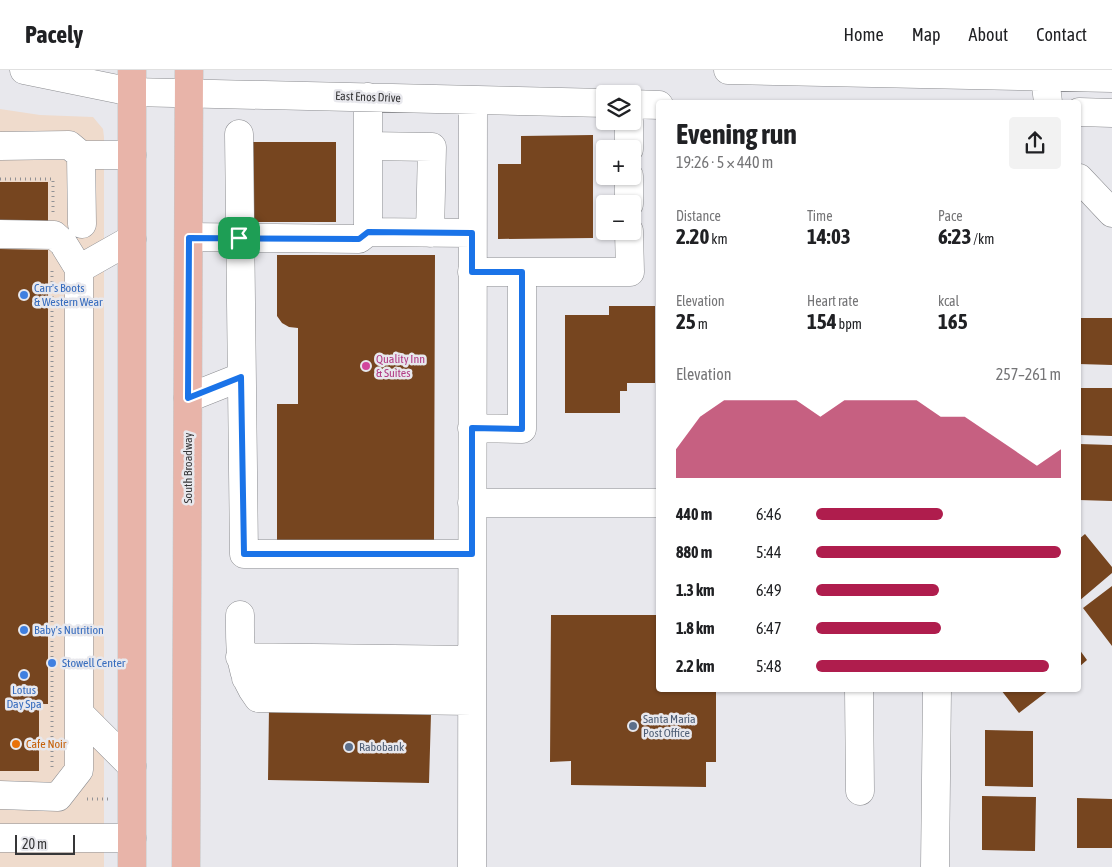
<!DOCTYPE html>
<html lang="en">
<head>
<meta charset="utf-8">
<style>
  body { margin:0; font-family:"Asap Condensed",sans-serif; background:#f2f2f2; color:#202124; height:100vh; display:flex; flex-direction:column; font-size:19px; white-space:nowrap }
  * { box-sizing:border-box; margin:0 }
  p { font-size:16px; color:#757577 }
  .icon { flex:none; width:28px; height:28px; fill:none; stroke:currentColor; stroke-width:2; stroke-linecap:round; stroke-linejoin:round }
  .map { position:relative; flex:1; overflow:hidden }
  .drawer { position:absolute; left:656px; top:30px; width:425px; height:592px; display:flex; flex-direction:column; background:#fff; border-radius:5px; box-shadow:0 1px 4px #0004 }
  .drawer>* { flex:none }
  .tools { position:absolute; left:596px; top:15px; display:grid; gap:10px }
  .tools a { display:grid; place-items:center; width:45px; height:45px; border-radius:5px; background:#fff; box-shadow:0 1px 4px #0004; font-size:25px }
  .scale { position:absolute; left:15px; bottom:12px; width:60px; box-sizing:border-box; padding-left:5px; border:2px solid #363638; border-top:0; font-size:14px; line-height:18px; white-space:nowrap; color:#363638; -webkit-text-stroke:4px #e8e8ed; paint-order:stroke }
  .pin { position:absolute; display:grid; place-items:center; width:42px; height:42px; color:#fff; margin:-21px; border-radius:10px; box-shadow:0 2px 8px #0006 }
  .round { display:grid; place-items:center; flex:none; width:52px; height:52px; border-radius:5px; background:#f2f2f2 }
  .head { display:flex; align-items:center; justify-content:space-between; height:85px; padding:0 20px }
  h1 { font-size:28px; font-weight:700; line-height:38px }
  .metrics { display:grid; grid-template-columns:repeat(3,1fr); gap:8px; height:85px; padding:5px 20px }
  .metrics div { display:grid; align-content:center }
  .metrics b { font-size:21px; font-weight:700 }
  .metrics small { font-size:14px; font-weight:400 }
  .metrics p { font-size:14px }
  .chart { height:140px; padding:10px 20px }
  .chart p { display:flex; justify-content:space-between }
  .chart svg { width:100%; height:90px; margin-top:5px; fill:#af1d4d; opacity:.7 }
  ul { padding:0 20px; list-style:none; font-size:16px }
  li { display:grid; grid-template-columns:80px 60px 1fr; align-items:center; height:38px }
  li i { height:12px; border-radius:6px; background:#af1d4d }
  header { display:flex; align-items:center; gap:30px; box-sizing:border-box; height:70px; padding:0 25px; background:#fff; border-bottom:1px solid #e0e0e0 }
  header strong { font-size:24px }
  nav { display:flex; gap:28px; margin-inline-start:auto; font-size:18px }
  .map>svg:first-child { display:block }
  .commercial { fill:#efdbcc }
  .building { fill:#76451f }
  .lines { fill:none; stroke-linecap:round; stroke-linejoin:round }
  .minor-casing { stroke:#8c8d91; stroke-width:29 }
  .major-casing { stroke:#c7c7c7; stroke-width:29 }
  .path { stroke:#919194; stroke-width:3; stroke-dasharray:1 4; stroke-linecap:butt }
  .minor { stroke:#fff; stroke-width:28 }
  .major { stroke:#e8b4a9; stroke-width:28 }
  .route-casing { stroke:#fff; stroke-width:10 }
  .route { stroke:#1a73e8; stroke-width:6 }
  .shop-dot { fill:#3f7fe0; stroke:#e8e8ed; stroke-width:2 }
  .hotel-dot { fill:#d1479c; stroke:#e8e8ed; stroke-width:2 }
  .service-dot { fill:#5c6f8a; stroke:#e8e8ed; stroke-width:2 }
  .food-dot { fill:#e8710a; stroke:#e8e8ed; stroke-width:2 }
  .labels { text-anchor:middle; stroke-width:5; stroke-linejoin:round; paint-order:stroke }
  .street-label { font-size:12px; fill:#363638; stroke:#e8e8ed }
  .shop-label { font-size:12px; fill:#366cbe; stroke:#e8e8ed; text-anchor:start }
  .hotel-label { font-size:12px; fill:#b23c85; stroke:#e8e8ed; text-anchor:start }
  .service-label { font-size:12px; fill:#4e5e75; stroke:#e8e8ed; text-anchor:start }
  .food-label { font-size:12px; fill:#c56008; stroke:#e8e8ed; text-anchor:start }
</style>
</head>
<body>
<header>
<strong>Pacely</strong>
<nav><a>Home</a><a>Map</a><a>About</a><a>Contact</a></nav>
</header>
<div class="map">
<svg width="1112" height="797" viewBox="0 0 1112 797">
  <rect width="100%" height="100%" fill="#e8e8ed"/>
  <!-- commercial -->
  <path class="commercial" d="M0 39 40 45 93 47 103 59 104 67V797H0Z"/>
  <!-- building -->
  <path class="building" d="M593 65V168L498 169V94H521V66Z
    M250 72H336V152H250Z
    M0 112H48V157H0Z
    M0 179 48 180V634H39V701H0Z
    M277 185H435L434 471H277V334H298V258L289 257 282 253 277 246Z
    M609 236H655V313H627V321H620V343H565V245H609Z
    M1079 248H1112V295L1079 294Z
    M1079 318H1112V366L1079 365Z
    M1079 374 1112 375V431L1079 430Z
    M1085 464 1112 497V503L1079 531V469Z
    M1112 516V576L1083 538Z
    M551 545H659V620H716V692H706V717L571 715V691L550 692Z
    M1079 579 1087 590 1079 597Z
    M1001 620H1049L1019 643Z
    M269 638 418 641 417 644H431L429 713 268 710Z
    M985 660 1033 661V717L985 716Z
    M982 726 1036 727 1035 781 982 780Z
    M1077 728 1112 729V778H1077Z"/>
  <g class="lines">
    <defs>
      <path id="minor" d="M24 0 132 22 605 33
        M728 0 1112 8
        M1044 0 1048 32
        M368 27V162L472 163
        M632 34 659 35
        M1079 42 1112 43
        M629 51V79
        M239 64 244 484H472
        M0 76 69 75 81 85 82 154
        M368 76 432 77 430 163
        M81 85H132
        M629 106V134
        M1079 108 1112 143
        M0 164 54 165 63 173 79 199V700L58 727 0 725
        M189 167 359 169 368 162
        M79 199 132 169
        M472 202H630L629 161
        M188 328 241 307
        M472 358 522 359V202
        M472 433H659
        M240 545C240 576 238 602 258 628L472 631
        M240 587 472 590
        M246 608 472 611
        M859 620 860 721
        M79 643 132 696
        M0 768H132
        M472 797 473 30
        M935 797 937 620"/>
      <path id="major" d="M132 0V797
        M186 797 189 0"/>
    </defs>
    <!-- minor casing -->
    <use href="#minor" class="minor-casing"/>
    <!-- major casing -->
    <use href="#major" class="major-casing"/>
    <!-- path -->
    <path class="path" d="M0 109H53V143
      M52 697V201
      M87 729H108"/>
    <!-- minor -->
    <use href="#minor" class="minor"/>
    <!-- major -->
    <use href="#major" class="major"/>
  </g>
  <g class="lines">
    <defs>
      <path id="route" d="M368 162 472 163V202H522V359L472 358V484H244L241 307 188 328 189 168 359 169Z"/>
    </defs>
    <!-- route casing -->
    <use href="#route" class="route-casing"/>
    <!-- route -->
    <use href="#route" class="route"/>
  </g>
  <!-- markers -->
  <g class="shop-dot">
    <circle cx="24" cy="225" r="5"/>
    <circle cx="24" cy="560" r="5"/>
    <circle cx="52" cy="593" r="5"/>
    <circle cx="24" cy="605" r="5"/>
  </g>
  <circle class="hotel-dot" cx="366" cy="296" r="5"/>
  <g class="service-dot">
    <circle cx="633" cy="656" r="5"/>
    <circle cx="349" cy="677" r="5"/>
  </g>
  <circle class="food-dot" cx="16" cy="674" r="5"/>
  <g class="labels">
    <!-- street labels -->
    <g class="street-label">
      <text transform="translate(368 27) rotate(2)" y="4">East Enos Drive</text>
      <text transform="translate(188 398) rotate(-90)" y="4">South Broadway</text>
    </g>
    <!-- shop labels -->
    <g class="shop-label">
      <text x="34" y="222">Carr's Boots<tspan x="34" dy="14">&amp; Western Wear</tspan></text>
      <text x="34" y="564">Baby's Nutrition</text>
      <text x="62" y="597">Stowell Center</text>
      <text x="24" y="624" text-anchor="middle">Lotus<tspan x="24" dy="14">Day Spa</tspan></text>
    </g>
    <!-- hotel labels -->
    <g class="hotel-label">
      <text x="376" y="293">Quality Inn<tspan x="376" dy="14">&amp; Suites</tspan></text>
    </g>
    <!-- service labels -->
    <g class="service-label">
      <text x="643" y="653">Santa Maria<tspan x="643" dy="14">Post Office</tspan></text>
      <text x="359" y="681">Rabobank</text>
    </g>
    <!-- food labels -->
    <g class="food-label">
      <text x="26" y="678">Cafe Noir</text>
    </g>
  </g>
</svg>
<div class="tools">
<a><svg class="icon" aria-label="layers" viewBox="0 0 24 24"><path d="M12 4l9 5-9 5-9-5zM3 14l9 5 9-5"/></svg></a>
<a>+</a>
<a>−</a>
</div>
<div class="scale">20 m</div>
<div class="pin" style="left:239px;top:168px;background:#1e9e55"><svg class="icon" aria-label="arrive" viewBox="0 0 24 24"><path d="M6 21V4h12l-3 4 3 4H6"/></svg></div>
<section class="drawer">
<div class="head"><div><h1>Evening run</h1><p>19:26 · 5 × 440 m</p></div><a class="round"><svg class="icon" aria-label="share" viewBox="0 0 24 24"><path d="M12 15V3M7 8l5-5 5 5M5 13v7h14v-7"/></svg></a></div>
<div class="metrics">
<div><p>Distance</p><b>2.20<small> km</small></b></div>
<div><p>Time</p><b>14:03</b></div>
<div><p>Pace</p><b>6:23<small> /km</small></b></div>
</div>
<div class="metrics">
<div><p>Elevation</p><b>25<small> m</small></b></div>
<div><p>Heart rate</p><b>154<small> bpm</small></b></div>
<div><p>kcal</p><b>165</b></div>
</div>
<div class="chart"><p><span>Elevation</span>257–261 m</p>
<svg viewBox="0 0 160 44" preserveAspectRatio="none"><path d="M0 44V30L10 14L20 6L30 6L40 6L50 6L60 14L70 6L80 6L90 6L100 6L110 14L120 14L130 22L140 30L150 38L160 30V44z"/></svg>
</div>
<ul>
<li><b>440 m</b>6:46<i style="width:52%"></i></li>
<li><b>880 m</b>5:44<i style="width:100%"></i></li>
<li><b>1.3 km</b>6:49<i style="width:50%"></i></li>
<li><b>1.8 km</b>6:47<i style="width:51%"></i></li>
<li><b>2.2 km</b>5:48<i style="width:95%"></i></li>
</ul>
</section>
</div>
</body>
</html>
